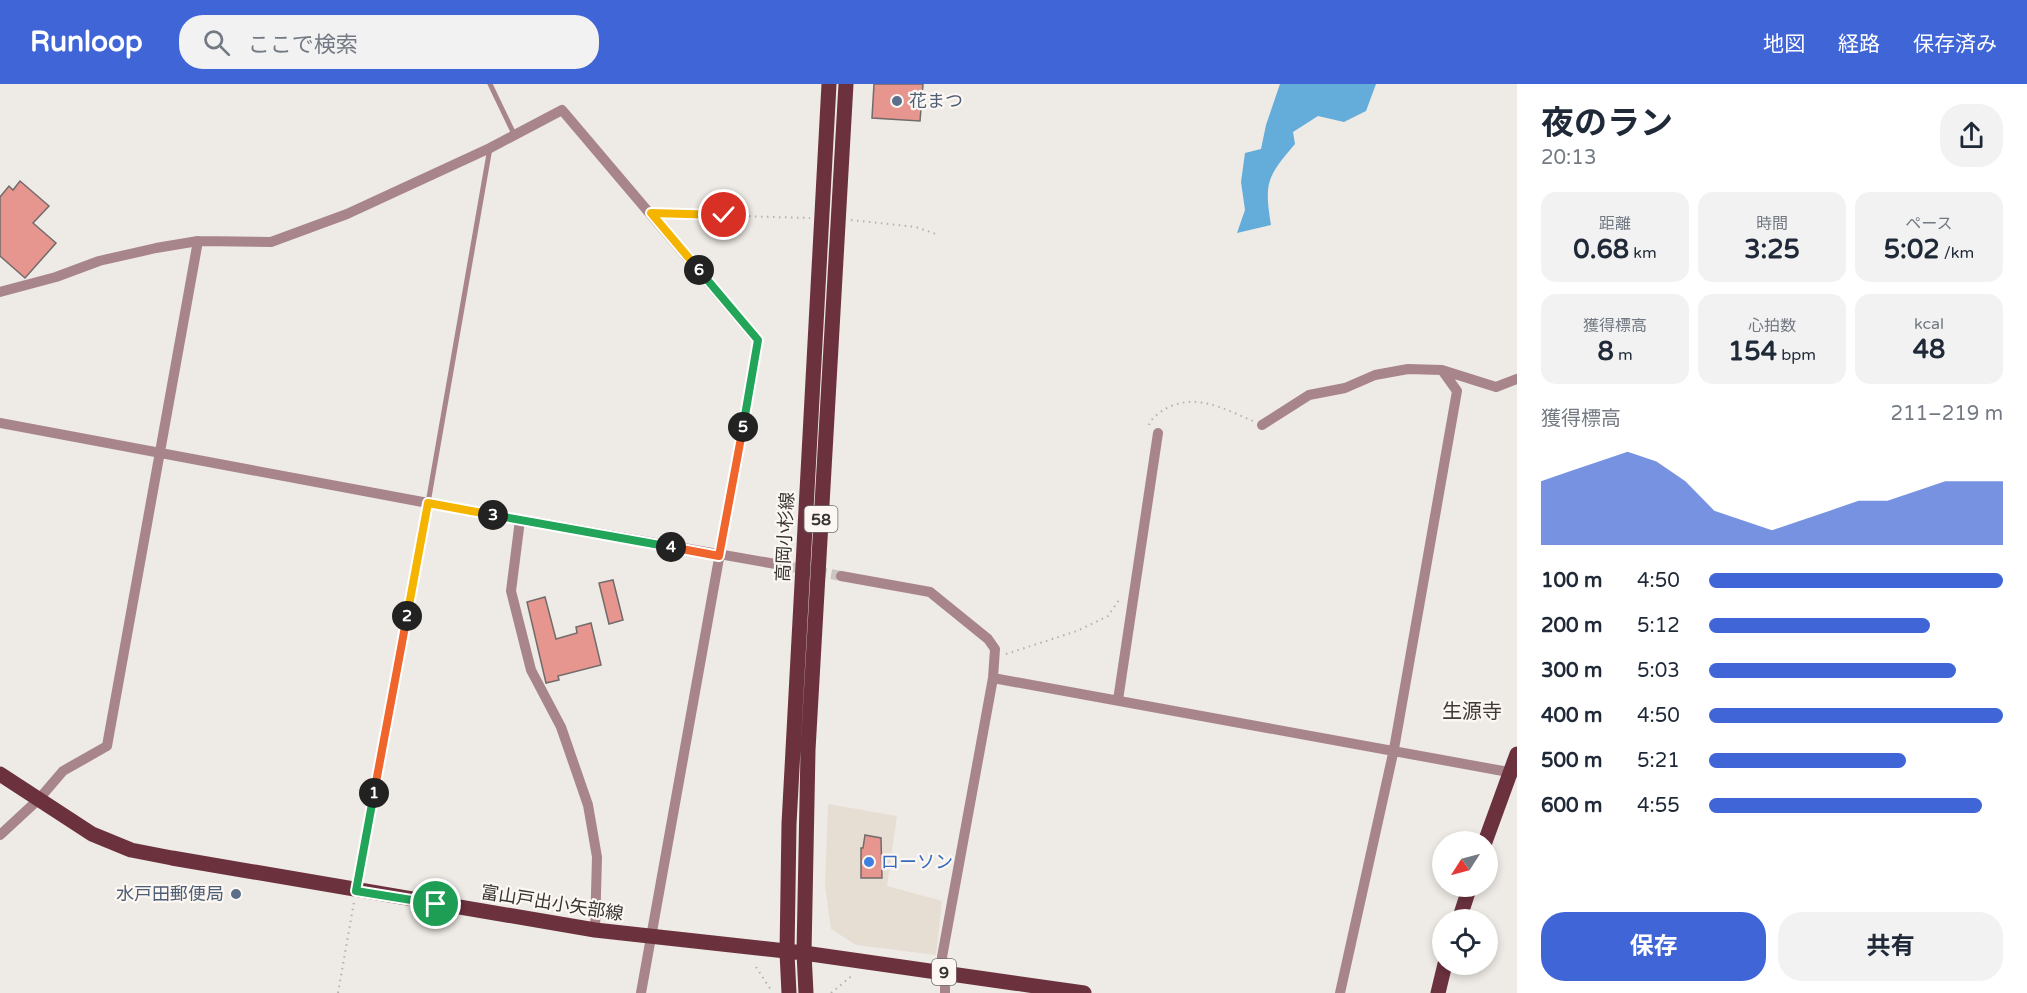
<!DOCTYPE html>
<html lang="ja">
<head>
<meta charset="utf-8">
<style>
  body { margin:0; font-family:"Varela Round","Noto Sans JP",sans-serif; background:#f2f2f3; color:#1f2937; height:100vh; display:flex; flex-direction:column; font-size:22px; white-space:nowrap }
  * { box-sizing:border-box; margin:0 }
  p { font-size:20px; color:#747a83 }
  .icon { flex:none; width:33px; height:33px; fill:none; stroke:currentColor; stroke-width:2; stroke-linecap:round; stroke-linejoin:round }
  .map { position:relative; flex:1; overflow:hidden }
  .drawer { display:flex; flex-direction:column; background:#fff; width:510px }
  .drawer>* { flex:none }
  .needle { width:39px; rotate:234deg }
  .fabs { position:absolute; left:1432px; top:747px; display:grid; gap:12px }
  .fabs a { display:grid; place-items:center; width:66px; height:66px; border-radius:50%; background:#fff; box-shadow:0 3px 9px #0003; font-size:30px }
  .pin { position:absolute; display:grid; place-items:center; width:51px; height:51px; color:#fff; margin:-26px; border:3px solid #fff; border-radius:50%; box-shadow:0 2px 6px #0007 }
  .km { position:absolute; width:30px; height:30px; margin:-15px; border-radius:50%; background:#222; color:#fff; font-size:16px; line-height:30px; text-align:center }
  .round { display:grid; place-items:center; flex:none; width:63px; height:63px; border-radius:24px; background:#f2f2f3 }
  .overview { display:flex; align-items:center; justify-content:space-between; height:102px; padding:0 24px }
  h1 { font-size:33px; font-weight:700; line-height:45px }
  .figures { display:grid; grid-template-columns:repeat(3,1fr); gap:9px; height:102px; padding:6px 24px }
  .figures div { display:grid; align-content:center; border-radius:15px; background:#f2f2f3; text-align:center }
  .figures b { font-size:26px; font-weight:700 }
  .figures small { font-size:16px; font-weight:400 }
  .figures p { font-size:16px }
  .chart { height:168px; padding:12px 24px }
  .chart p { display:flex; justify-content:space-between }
  .chart svg { width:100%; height:108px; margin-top:6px; fill:#3f65d7; opacity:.7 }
  .primary-button { display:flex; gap:12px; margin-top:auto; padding:12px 24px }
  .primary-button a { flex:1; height:69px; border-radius:24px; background:#3f65d7; color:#fff; font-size:24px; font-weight:700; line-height:69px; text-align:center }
  .primary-button a+a { background:#f2f2f3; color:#1f2937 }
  ul { padding:0 24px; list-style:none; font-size:20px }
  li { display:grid; grid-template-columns:96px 72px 1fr; align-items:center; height:45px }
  li i { height:15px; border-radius:8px; background:#3f65d7 }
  header { display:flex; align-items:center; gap:36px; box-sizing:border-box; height:84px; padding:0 30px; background:#3f65d7; color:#fff }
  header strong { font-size:28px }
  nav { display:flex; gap:33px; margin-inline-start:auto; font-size:21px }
  .search { width:420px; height:54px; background:#f2f2f3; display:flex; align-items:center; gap:15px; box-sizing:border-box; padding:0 21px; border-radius:24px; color:#747a83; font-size:22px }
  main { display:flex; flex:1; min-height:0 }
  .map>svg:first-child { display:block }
  .built { fill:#e7ded3 }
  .water { fill:#64acd9 }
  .building { fill:#e6968f; stroke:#726b6b; stroke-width:1.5 }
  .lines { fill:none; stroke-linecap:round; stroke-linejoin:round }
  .minor-tunnel { stroke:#c9c6c1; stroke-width:10; stroke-dasharray:10 5; stroke-linecap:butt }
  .path { stroke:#b4b1ad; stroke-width:2; stroke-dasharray:1.5 4.5; stroke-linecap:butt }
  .service { stroke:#a8858a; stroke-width:5 }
  .minor { stroke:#a8858a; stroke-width:10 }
  .primary { stroke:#6b323e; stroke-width:15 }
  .split-1-casing { stroke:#fff; stroke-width:12 }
  .split-2-casing { stroke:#fff; stroke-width:12 }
  .split-3-casing { stroke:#fff; stroke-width:12 }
  .split-4-casing { stroke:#fff; stroke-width:12 }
  .split-5-casing { stroke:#fff; stroke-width:12 }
  .split-6-casing { stroke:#fff; stroke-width:12 }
  .split-7-casing { stroke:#fff; stroke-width:12 }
  .split-1 { stroke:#22a559; stroke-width:8 }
  .split-2 { stroke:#f0652b; stroke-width:8 }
  .split-3 { stroke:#f5b400; stroke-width:8 }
  .split-4 { stroke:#22a559; stroke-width:8 }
  .split-5 { stroke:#f0652b; stroke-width:8 }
  .split-6 { stroke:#22a559; stroke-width:8 }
  .split-7 { stroke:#f5b400; stroke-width:8 }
  .service-dot { fill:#5c6f8a; stroke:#fcf7f2; stroke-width:2 }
  .shop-dot { fill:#3f7fe0; stroke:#fcf7f2; stroke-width:2 }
  .labels { text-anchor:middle; stroke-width:4.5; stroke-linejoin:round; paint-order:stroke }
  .shield { fill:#fcf7f2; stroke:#716e6c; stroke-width:1.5 }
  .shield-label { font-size:16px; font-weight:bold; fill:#363432 }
  .service-label { font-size:18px; fill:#4e5e75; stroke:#fcf7f2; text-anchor:start }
  .street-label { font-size:18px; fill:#363432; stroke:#fcf7f2 }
  .shop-label { font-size:18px; fill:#366cbe; stroke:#fcf7f2; text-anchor:start }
  .neighbourhood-label { font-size:20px; fill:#3e3a37; stroke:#fcf7f2 }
</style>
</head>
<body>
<header>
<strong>Runloop</strong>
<div class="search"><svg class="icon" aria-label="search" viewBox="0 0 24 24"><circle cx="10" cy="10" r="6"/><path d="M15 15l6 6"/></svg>ここで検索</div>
<nav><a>地図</a><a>経路</a><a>保存済み</a></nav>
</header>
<main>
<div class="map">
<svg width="1517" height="909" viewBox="0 0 1517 909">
  <rect width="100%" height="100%" fill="#eeeae5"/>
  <!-- built -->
  <path class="built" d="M828 720 897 732 887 802 942 817 936 871 856 861 831 845 825 802Z"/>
  <!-- water -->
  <path class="water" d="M1280 0H1376L1366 27 1344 38 1318 32 1293 48 1295 60C1267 93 1264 98 1271 141L1237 149 1245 126 1241 98 1245 69 1261 65 1266 41Z"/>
  <!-- building -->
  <path class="building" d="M874 0H923L920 37 872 34Z
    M20 97 49 122 33 139 56 159 25 194 0 172V113L9 102 13 106Z
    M613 496 623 536 609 540 599 499Z
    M545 513 556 555 577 549 576 543 591 539 601 581 558 592 559 596 546 599 527 518Z
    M865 751 881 754 882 794H861V764H863Z"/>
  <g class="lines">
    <!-- minor-tunnel -->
    <path class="minor-tunnel" d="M787 482 841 492"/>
    <!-- path -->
    <path class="path" d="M665 130 810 134
      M851 136 916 143 936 150
      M1149 341C1151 334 1159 329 1165 325 1196 308 1224 325 1253 337
      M1006 570 1077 547 1108 532 1121 513
      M756 883 771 906
      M338 909 354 818
      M831 909 854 890"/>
    <!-- service -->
    <path class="service" d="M490 0 514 50
      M356 805 428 419 490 64"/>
    <!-- minor -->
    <path class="minor" d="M0 208 56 193 99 177 156 164 198 157 271 158 347 130 490 64 562 26 758 257 641 909
      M0 339 428 419 787 482
      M1262 341 1309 311 1345 304 1375 291 1408 285 1442 286 1496 303 1517 295
      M520 436 511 507 531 586 561 643 588 721 597 773 595 846
      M841 492 930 508 988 555 995 565 993 594 942 873 945 888V909
      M993 594 1514 689
      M1118 616 1158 349
      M0 751 39 715 63 687 107 662 198 157
      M1340 909 1394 665 1457 307 1442 286"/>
    <!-- primary -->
    <path class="primary" d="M0 690 92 750 131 766 172 774 595 846 804 869 1084 909
      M1485 758 1517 670
      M1459 836 1470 802
      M789 909 787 869 789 740 829 0
      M806 909 804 869 808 666 846 0
      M1438 909 1445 880"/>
  </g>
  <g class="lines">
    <defs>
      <path id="split-1" d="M374 709 356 807 436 820"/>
      <path id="split-2" d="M374 709 407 532"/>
      <path id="split-3" d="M407 532 428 419 493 431"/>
      <path id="split-4" d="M493 431 671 463"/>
      <path id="split-5" d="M671 463 719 472 743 343"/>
      <path id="split-6" d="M699 186 758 256 743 343"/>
      <path id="split-7" d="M699 186 651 129 724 131"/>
    </defs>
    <!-- split-1 casing -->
    <use href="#split-1" class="split-1-casing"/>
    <!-- split-2 casing -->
    <use href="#split-2" class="split-2-casing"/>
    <!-- split-3 casing -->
    <use href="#split-3" class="split-3-casing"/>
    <!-- split-4 casing -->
    <use href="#split-4" class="split-4-casing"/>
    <!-- split-5 casing -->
    <use href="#split-5" class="split-5-casing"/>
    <!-- split-6 casing -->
    <use href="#split-6" class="split-6-casing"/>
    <!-- split-7 casing -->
    <use href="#split-7" class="split-7-casing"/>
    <!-- split-1 -->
    <use href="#split-1" class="split-1"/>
    <!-- split-2 -->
    <use href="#split-2" class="split-2"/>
    <!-- split-3 -->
    <use href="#split-3" class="split-3"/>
    <!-- split-4 -->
    <use href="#split-4" class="split-4"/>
    <!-- split-5 -->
    <use href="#split-5" class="split-5"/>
    <!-- split-6 -->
    <use href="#split-6" class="split-6"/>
    <!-- split-7 -->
    <use href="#split-7" class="split-7"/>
  </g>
  <!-- markers -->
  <g class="service-dot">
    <circle cx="897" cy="17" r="6"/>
    <circle cx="236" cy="810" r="6"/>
  </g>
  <circle class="shop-dot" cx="869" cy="778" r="6"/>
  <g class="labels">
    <!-- shield labels -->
    <g class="shield">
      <rect x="804.5" y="422" width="33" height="26" rx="4.5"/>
      <rect x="932" y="875" width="24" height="26" rx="4.5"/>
    </g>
    <g class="shield-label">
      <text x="821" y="441">58</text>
      <text x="944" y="894">9</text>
    </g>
    <!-- service labels -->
    <g class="service-label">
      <text x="909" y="23">花まつ</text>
      <text x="224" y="816" text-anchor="end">水戸田郵便局</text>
    </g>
    <!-- street labels -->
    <g class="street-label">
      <text transform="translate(785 453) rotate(-87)" y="6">高岡小杉線</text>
      <text transform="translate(552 819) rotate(9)" y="6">富山戸出小矢部線</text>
    </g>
    <!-- shop labels -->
    <g class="shop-label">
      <text x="881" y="784">ローソン</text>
    </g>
    <!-- neighbourhood labels -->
    <g class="neighbourhood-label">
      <text x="1472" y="634">生源寺</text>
    </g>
  </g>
</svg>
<div class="fabs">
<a><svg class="needle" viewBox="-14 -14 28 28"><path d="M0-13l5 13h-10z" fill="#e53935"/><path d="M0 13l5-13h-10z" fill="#747a83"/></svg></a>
<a><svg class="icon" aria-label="locate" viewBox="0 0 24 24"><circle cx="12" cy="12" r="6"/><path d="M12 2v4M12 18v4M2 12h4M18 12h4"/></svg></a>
</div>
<div class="pin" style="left:436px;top:820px;background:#1e9e55"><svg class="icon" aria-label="arrive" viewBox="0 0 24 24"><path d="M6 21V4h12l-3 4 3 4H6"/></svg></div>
<div class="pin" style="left:724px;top:131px;background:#d93025"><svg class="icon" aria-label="check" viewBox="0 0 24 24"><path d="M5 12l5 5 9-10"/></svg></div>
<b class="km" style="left:374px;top:709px">1</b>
<b class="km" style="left:407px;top:532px">2</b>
<b class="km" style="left:493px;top:431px">3</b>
<b class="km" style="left:671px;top:463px">4</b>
<b class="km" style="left:743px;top:343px">5</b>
<b class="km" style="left:699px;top:186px">6</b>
</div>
<section class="drawer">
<div class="overview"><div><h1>夜のラン</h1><p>20:13</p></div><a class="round"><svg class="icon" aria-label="share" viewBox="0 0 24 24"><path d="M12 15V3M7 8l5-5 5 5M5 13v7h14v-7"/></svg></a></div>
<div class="figures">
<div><p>距離</p><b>0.68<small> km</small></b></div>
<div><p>時間</p><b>3:25</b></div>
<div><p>ペース</p><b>5:02<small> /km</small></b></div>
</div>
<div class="figures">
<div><p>獲得標高</p><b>8<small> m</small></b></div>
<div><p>心拍数</p><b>154<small> bpm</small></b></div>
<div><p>kcal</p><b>48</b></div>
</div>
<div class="chart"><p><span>獲得標高</span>211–219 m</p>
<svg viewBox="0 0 160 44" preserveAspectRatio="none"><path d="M0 44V18L10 14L20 10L30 6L40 10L50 18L60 30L70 34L80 38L90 34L100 30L110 26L120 26L130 22L140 18L150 18L160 18V44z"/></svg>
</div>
<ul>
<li><b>100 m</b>4:50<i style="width:100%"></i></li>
<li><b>200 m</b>5:12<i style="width:75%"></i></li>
<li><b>300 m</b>5:03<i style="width:84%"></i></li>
<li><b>400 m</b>4:50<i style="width:100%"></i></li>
<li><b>500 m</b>5:21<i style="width:67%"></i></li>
<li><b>600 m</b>4:55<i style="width:93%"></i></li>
</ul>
<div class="primary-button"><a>保存</a><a>共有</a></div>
</section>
</main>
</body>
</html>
